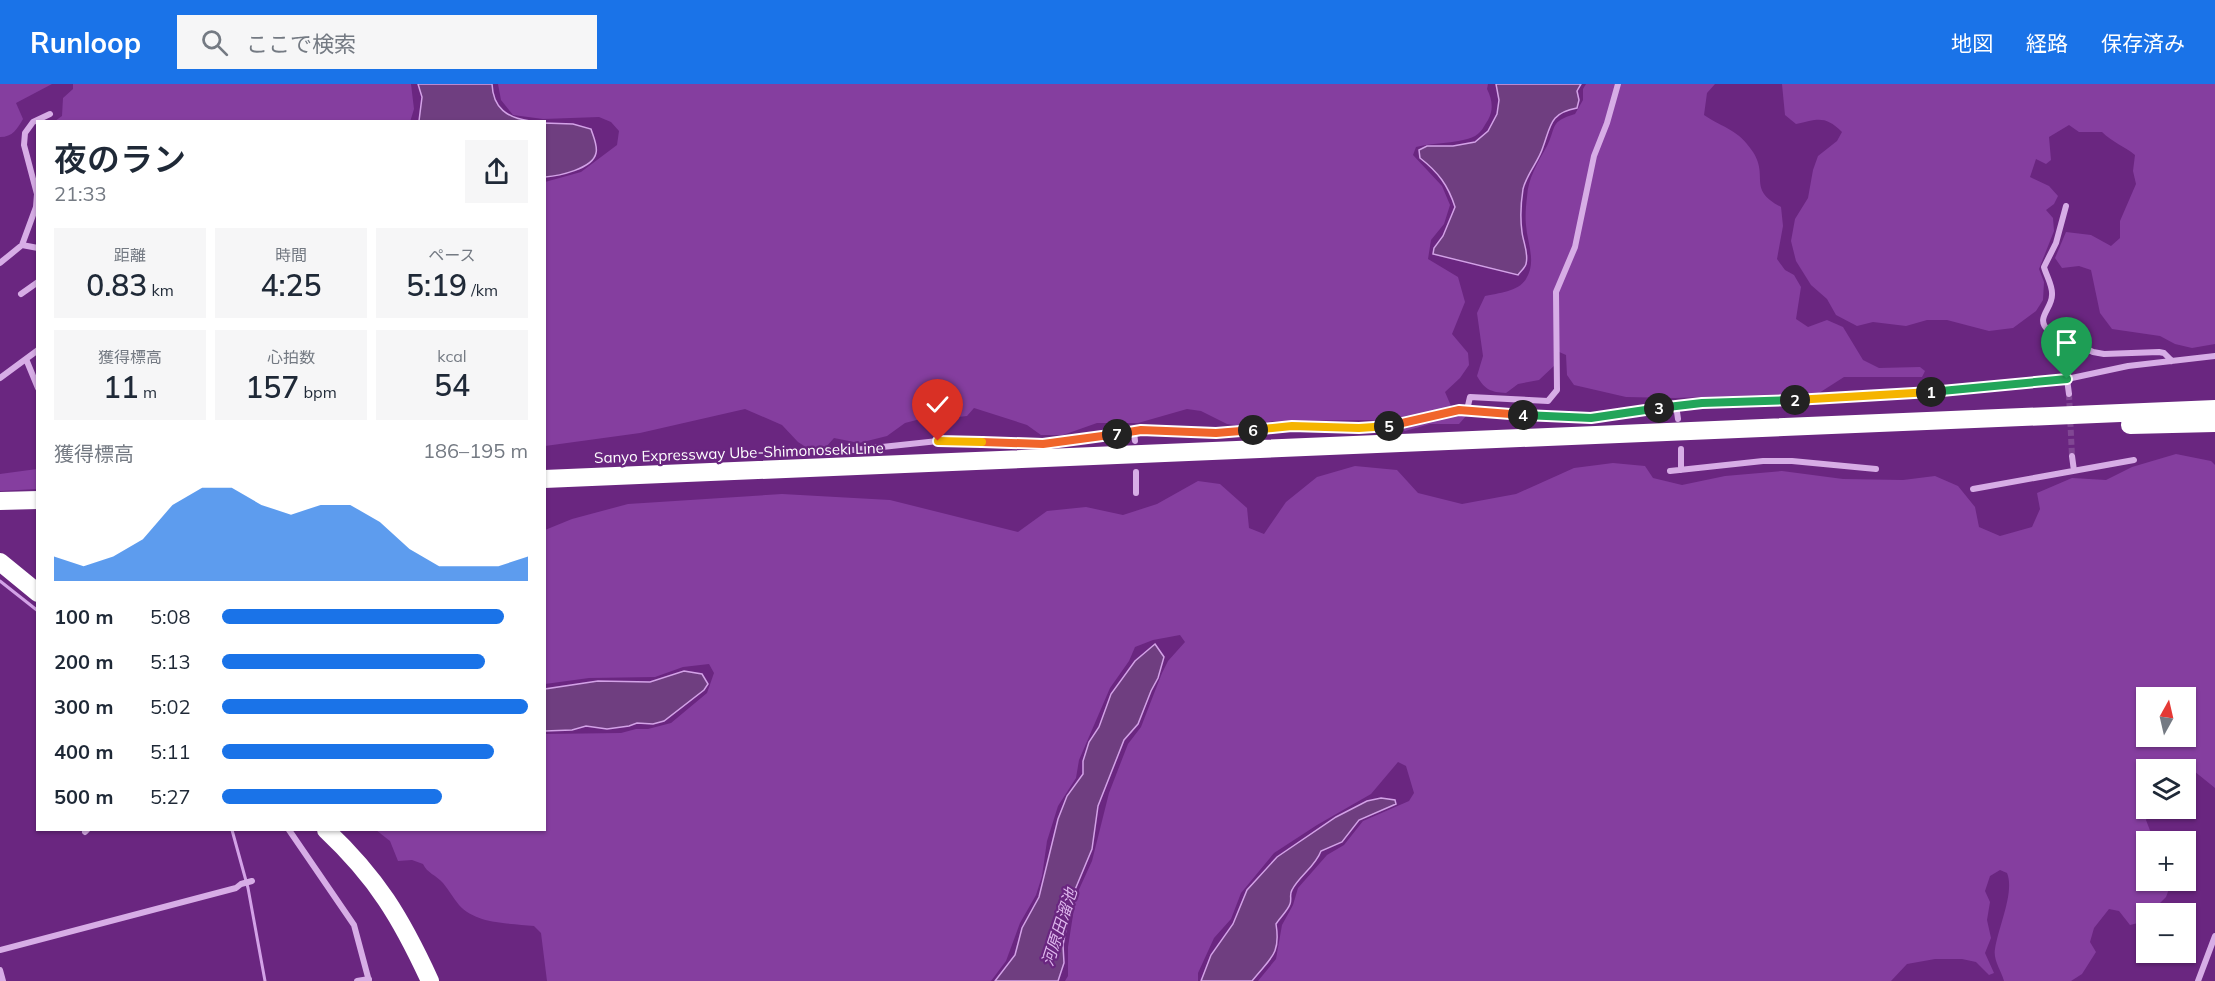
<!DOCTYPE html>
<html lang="ja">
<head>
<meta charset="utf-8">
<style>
  body { margin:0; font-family:Mulish,"Noto Sans JP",sans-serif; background:#f6f6f7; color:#1f2937; height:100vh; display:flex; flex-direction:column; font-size:22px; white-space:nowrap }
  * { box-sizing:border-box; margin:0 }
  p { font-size:20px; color:#747a83 }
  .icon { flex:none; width:33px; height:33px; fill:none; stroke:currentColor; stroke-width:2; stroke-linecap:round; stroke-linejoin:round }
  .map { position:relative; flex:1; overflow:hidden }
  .drawer { position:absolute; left:36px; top:36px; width:510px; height:711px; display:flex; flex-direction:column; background:#fff; border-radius:0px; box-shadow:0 2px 4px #0004 }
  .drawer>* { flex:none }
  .needle { width:39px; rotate:8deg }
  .tools { position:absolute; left:2136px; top:603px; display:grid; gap:12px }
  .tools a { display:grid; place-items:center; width:60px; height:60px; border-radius:0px; background:#fff; box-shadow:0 2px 4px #0004; font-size:30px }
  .pin { position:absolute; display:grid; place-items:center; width:51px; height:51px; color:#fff; margin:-62px -26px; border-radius:50% 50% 50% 0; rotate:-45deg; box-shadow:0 0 6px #0007 }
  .pin .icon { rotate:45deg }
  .km { position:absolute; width:30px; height:30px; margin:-15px; border-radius:50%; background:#222; color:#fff; font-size:16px; line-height:30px; text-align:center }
  .round { display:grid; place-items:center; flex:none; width:63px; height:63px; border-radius:0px; background:#f6f6f7 }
  .head { display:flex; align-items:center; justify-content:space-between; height:102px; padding:0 18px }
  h1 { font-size:33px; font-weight:600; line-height:45px }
  .stats { display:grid; grid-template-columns:repeat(3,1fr); gap:9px; height:102px; padding:6px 18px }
  .stats div { display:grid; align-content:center; border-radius:0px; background:#f6f6f7; text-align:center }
  .stats b { font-size:30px; font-weight:600 }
  .stats small { font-size:16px; font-weight:400 }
  .stats p { font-size:16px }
  .chart { height:168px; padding:12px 18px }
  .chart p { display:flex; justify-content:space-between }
  .chart svg { width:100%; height:108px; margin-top:6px; fill:#1a73e8; opacity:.7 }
  ul { padding:0 18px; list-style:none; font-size:20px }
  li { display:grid; grid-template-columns:96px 72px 1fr; align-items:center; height:45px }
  li i { height:15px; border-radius:8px; background:#1a73e8 }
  header { display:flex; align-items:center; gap:36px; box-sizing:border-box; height:84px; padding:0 30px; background:#1a73e8; color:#fff }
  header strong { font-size:28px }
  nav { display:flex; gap:33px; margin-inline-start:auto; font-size:21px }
  .search { width:420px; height:54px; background:#f6f6f7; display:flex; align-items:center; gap:15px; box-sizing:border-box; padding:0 21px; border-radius:0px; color:#747a83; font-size:22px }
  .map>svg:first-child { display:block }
  .green { fill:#853e9f; fill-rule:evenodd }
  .water { fill:#6f3e80; stroke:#d3a2e7; stroke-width:1.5 }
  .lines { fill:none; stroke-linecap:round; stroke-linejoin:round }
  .stream { stroke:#d3a2e7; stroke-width:3 }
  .street-tunnel { stroke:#804793; stroke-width:6; stroke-dasharray:6 3; stroke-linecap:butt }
  .street { stroke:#d7ade6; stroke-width:6 }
  .highway { stroke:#fff; stroke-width:18 }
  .split-1-casing { stroke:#fff; stroke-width:12 }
  .split-2-casing { stroke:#fff; stroke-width:12 }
  .split-3-casing { stroke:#fff; stroke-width:12 }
  .split-4-casing { stroke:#fff; stroke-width:12 }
  .split-5-casing { stroke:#fff; stroke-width:12 }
  .split-6-casing { stroke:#fff; stroke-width:12 }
  .split-7-casing { stroke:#fff; stroke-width:12 }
  .split-8-casing { stroke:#fff; stroke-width:12 }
  .split-9-casing { stroke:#fff; stroke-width:12 }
  .split-1 { stroke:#22a559; stroke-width:8 }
  .split-2 { stroke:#f5b400; stroke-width:8 }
  .split-3 { stroke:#22a559; stroke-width:8 }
  .split-4 { stroke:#22a559; stroke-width:8 }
  .split-5 { stroke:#f0652b; stroke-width:8 }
  .split-6 { stroke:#f5b400; stroke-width:8 }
  .split-7 { stroke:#f0652b; stroke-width:8 }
  .split-8 { stroke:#f0652b; stroke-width:8 }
  .split-9 { stroke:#f5b400; stroke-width:8 }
  .labels { text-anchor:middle; stroke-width:4.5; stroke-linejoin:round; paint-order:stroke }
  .street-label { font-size:15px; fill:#fff; stroke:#6a2680 }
  .water-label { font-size:16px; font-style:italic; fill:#dfb8ee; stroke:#6a2680 }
</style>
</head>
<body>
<header>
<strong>Runloop</strong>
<div class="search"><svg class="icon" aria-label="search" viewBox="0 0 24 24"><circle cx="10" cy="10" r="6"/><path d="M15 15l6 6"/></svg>ここで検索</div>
<nav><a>地図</a><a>経路</a><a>保存済み</a></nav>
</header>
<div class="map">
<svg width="2215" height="897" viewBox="0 0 2215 897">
  <rect width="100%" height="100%" fill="#6a2680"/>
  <!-- green -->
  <path class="green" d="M0 0H52L16 19 23 35C17 45 13 53 0 53Z
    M73 0H411L414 25 410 38 55 37 62 32 63 14 73 5Z
    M498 0H1488L1487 5C1492 15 1494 25 1488 36 1485 40 1483 45 1480 48 1470 60 1433 58 1416 63L1413 71 1442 102 1450 121 1444 140 1431 156 1428 175 1458 193 1465 218 1452 250 1468 269 1469 281 1460 294 1445 308 1451 322 1466 332 1459 340H1430L1405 347 1392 339 1369 336 1273 337 1242 342 1227 340 1201 327 1187 325 1138 339H1097L1063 351H1041L1027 341 974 324 967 332 949 334 928 333 905 339 887 352 859 359 834 354 825 364 812 367 798 358 782 341 745 325 640 349 545 362V98L581 88 617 61 619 47 611 38 599 33 543 35 513 31 501 16Z
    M1586 0H1715L1707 9 1704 31C1725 45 1738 45 1753 68 1769 93 1747 105 1781 123L1783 142 1777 175 1785 186 1794 191 1801 203 1796 235 1808 243 1827 236 1843 243 1863 276 1879 284 1920 283 1925 287 1922 293H1844L1819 309 1675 314 1626 313 1574 301 1567 291 1566 271 1557 267 1555 281 1539 296 1518 300 1506 309C1491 308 1485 306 1477 292L1483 272 1477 229 1485 212C1498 209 1518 208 1526 195 1537 178 1527 158 1526 141 1525 132 1526 122 1527 113 1528 94 1538 78 1547 62 1557 42 1549 38 1575 30L1583 16V5Z
    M1782 0H2215V260L2192 264 2175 260 2160 252 2112 245 2100 229 2091 186 2079 182 2062 184 2055 174 2066 148 2091 151 2111 162 2120 154V137L2136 100 2133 87 2135 71C2124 62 2112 58 2102 48H2079L2069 41 2049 53 2051 76 2046 80 2036 75 2030 93 2049 102 2058 112 2054 120 2046 126 2053 134 2054 147 2039 185 2044 198 2043 216 2036 227 2013 244 1989 247 1947 236H1927L1906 242 1873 238 1857 242 1836 231 1827 215 1811 201 1796 177 1791 157 1795 135 1808 114 1813 86 1818 72 1837 57 1842 48C1825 31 1818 35 1796 40L1785 31Z
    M2176 370 2211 377 2215 381V704L2194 687 2186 688V686H2146V724L2151 725 2146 736 2154 757 2146 758V796L2172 797 2166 813 2150 829 2146 830V834L2142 838 2130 841 2119 827 2109 825 2094 844 2090 858 2096 868 2082 890 2071 897H2004C2001 886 1993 876 1995 865 1998 844 2015 808 2007 789L2000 786 1990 792 1985 807 1990 818 1987 836 1991 854 1985 869 1994 889 1989 891 1976 878 1962 875H1935L1907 880 1891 897H1258L1276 875 1282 841 1293 821 1298 804 1327 771 1344 761 1363 737 1409 717 1414 709 1406 682 1398 678 1371 710 1317 741 1274 769 1241 809 1231 835 1214 854 1198 889V897H1065L1068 892V863L1076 812 1092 777 1109 709 1128 660 1141 643 1162 589 1168 577 1185 558 1180 551 1153 556 1135 563 1129 577 1110 604 1079 676 1076 694 1058 722 1047 757 1042 792 1036 811 1020 839 1006 877 991 897H547L541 849 534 842C511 839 477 841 459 821 453 814 449 806 443 799 436 791 427 789 423 780L412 776 398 777 390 757 376 746H544L545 650 621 649 636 645H648L671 639 707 609 714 589 709 580 683 583 655 593 589 594 545 600V446L572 435 628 420 782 410 890 416 1018 448 1047 427 1086 423 1123 431 1157 420 1198 397 1220 400 1247 424 1249 444 1264 450 1286 418 1317 393 1355 382 1397 386 1418 409 1462 420 1516 410 1574 384 1613 379 1645 382 1653 394 1682 401 1725 392 1782 387 1843 395 1903 396 1935 392 1958 402 1975 423 1979 443 2000 452 2032 443 2040 425 2037 409 2072 394 2106 396 2132 383ZM2146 614H2186V652H2146Z
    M37 385V405L0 407V390Z"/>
  <!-- water -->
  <path class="water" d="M418 0H492C493 24 507 34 530 37H419L422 13Z
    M1496 0H1581L1577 7 1579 16 1577 24C1550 29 1551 41 1543 63 1539 77 1527 89 1523 105 1521 118 1520 134 1522 148 1523 158 1529 169 1526 180 1525 184 1520 188 1518 191L1433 170 1434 164 1443 152 1455 123C1448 101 1438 88 1420 74L1419 66 1427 62H1453L1475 58 1488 47 1497 30 1499 16Z
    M544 39 573 40 591 45C593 52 598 62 596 69 593 85 558 92 545 93Z
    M1155 560 1164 573 1158 594 1151 607 1138 640 1124 656 1098 722 1092 765 1072 813 1063 861 1064 879 1058 897H995L1015 871 1022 844 1039 813 1058 735 1067 712 1083 690V677L1089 658 1099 643 1111 610 1135 577Z
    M684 587 702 590 708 600 704 606 664 637 653 640 637 639 629 642 607 645 586 642 572 646 545 647V605L598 597 650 598Z
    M1381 714 1395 716 1396 720 1359 736 1342 758 1321 767C1315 783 1300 791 1292 806 1289 811 1292 814 1290 820 1288 826 1280 834 1276 840 1281 871 1270 874 1252 897H1201L1211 871 1233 840 1247 806 1277 773 1336 733 1367 717Z"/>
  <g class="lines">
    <!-- stream -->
    <path class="stream" d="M0 497 38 527
      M232 746 248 804 265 897"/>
    <!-- street-tunnel -->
    <path class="street-tunnel" d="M2069 310 2072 372"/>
    <!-- street -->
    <path class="street" d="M2066 122 2056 159 2044 183C2046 191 2053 202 2052 211 2052 225 2035 234 2048 246L2093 268 2104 270 2159 268 2164 269 2172 277
      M22 161 38 164
      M0 179 22 161 36 123 37 110 24 61 25 49 33 38 50 30
      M21 210 38 198
      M26 275 38 304
      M0 294 38 266
      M2067 295 2128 282 2215 272
      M1676 321 1914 310 2067 295 2069 310
      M1467 326 1470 313 1548 317 1557 306 1556 208 1575 163 1594 72 1607 39 1618 0
      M1134 348 1154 346 1216 349 1292 342 1380 344 1459 326 1506 331 1591 334 1676 321 1678 335
      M836 365 854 366 938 357 1043 360 1134 348 1135 357
      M1681 365V386
      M2072 372 2074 387
      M1670 387 1763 377H1792L1876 385
      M1136 388V409
      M1973 405 2134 376
      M289 746 354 841 369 897
      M85 748 87 746
      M0 866 236 804 241 800 252 797
      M0 886 3 897
      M357 897 369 895
      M2198 897 2215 852"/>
    <!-- highway -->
    <path class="highway" d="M2130 341 2215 339
      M544 395 2215 325
      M0 417 38 416
      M0 478 38 509
      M326 746C377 794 401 834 430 897"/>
  </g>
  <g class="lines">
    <defs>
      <path id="split-1" d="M1931 308 2067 295"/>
      <path id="split-2" d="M1795 316 1931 308"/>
      <path id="split-3" d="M1659 324 1702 319 1795 316"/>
      <path id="split-4" d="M1523 331 1591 334 1659 324"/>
      <path id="split-5" d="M1389 342 1459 326 1523 331"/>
      <path id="split-6" d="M1253 346 1292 342 1359 344 1389 342"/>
      <path id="split-7" d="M1117 350 1141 346 1216 349 1253 346"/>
      <path id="split-8" d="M982 358 1043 360 1117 350"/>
      <path id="split-9" d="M938 357 982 358"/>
    </defs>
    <!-- split-1 casing -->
    <use href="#split-1" class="split-1-casing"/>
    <!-- split-2 casing -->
    <use href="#split-2" class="split-2-casing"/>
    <!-- split-3 casing -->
    <use href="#split-3" class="split-3-casing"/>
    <!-- split-4 casing -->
    <use href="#split-4" class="split-4-casing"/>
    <!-- split-5 casing -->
    <use href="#split-5" class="split-5-casing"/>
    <!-- split-6 casing -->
    <use href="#split-6" class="split-6-casing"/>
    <!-- split-7 casing -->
    <use href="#split-7" class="split-7-casing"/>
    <!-- split-8 casing -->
    <use href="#split-8" class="split-8-casing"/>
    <!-- split-9 casing -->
    <use href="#split-9" class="split-9-casing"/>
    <!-- split-1 -->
    <use href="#split-1" class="split-1"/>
    <!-- split-2 -->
    <use href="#split-2" class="split-2"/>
    <!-- split-3 -->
    <use href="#split-3" class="split-3"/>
    <!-- split-4 -->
    <use href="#split-4" class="split-4"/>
    <!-- split-5 -->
    <use href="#split-5" class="split-5"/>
    <!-- split-6 -->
    <use href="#split-6" class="split-6"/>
    <!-- split-7 -->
    <use href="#split-7" class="split-7"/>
    <!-- split-8 -->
    <use href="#split-8" class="split-8"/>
    <!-- split-9 -->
    <use href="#split-9" class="split-9"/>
  </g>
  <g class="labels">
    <!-- street labels -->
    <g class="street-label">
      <text transform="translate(739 369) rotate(-2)" y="5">Sanyo Expressway Ube-Shimonoseki Line</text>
    </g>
    <!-- water labels -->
    <g class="water-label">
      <text transform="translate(1059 843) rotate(-72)" y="6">河原田溜池</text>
    </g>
  </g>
</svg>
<div class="tools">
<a><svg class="needle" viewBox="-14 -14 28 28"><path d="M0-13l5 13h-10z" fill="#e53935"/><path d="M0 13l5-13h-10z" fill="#747a83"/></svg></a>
<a><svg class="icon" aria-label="layers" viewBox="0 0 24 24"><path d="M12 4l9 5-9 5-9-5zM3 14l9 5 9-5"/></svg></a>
<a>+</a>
<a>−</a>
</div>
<div class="pin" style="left:2067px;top:295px;background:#1e9e55"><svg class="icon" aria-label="arrive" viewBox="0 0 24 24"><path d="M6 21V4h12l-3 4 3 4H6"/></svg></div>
<div class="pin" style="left:938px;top:357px;background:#d93025"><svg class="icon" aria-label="check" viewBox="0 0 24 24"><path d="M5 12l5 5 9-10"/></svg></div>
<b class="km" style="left:1931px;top:308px">1</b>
<b class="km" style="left:1795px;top:316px">2</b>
<b class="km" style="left:1659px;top:324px">3</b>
<b class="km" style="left:1523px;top:331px">4</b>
<b class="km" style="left:1389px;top:342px">5</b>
<b class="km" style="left:1253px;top:346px">6</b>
<b class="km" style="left:1117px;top:350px">7</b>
<section class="drawer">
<div class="head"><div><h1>夜のラン</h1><p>21:33</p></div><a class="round"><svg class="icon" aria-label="share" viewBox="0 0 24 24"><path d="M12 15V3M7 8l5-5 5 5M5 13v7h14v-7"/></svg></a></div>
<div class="stats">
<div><p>距離</p><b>0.83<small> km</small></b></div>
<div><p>時間</p><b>4:25</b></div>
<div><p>ペース</p><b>5:19<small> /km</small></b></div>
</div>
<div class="stats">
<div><p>獲得標高</p><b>11<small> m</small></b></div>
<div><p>心拍数</p><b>157<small> bpm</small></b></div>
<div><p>kcal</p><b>54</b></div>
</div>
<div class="chart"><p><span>獲得標高</span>186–195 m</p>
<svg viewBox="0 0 160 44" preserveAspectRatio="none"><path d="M0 44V34L10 38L20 34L30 27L40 13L50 6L60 6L70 13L80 17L90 13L100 13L110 20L120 31L130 38L140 38L150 38L160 34V44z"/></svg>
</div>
<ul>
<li><b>100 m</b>5:08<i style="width:92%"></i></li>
<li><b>200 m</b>5:13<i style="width:86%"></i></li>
<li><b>300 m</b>5:02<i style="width:100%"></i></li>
<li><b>400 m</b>5:11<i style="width:89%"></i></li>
<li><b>500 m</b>5:27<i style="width:72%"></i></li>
</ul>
</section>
</div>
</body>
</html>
